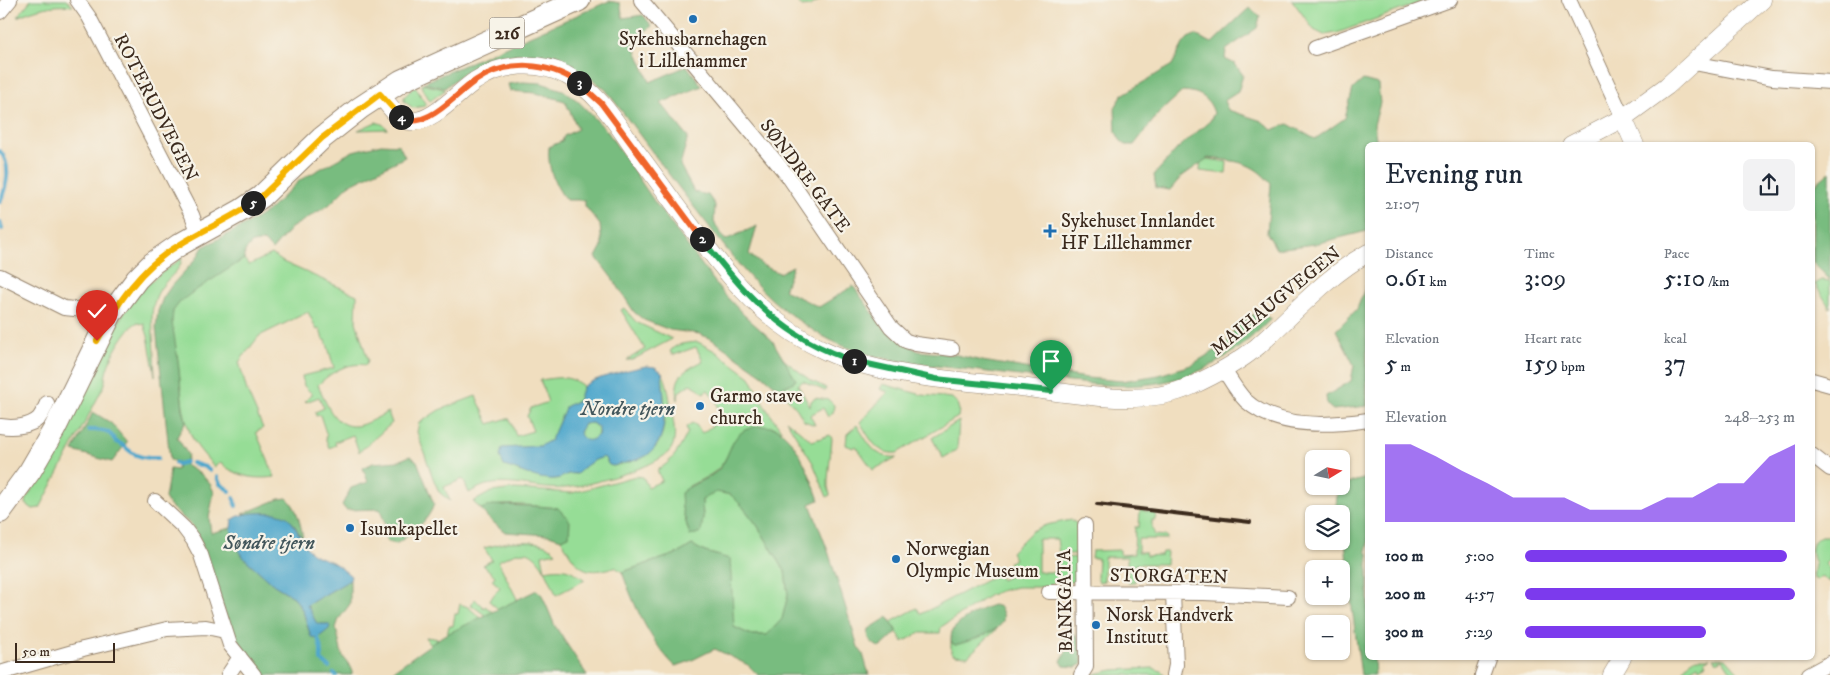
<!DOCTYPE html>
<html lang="en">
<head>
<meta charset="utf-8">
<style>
  body { margin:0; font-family:"IM FELL DW Pica",serif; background:#f2f2f3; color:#1f2937; height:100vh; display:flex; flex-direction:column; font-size:19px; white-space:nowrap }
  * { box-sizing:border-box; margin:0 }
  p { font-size:16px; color:#747a83 }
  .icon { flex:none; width:28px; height:28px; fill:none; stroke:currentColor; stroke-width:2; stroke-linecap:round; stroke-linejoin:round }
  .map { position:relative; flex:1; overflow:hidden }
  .details { position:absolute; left:1365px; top:142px; width:450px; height:518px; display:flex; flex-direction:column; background:#fff; border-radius:8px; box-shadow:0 1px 4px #0004 }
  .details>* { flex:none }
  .needle { width:32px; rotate:80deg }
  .tools { position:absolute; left:1305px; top:450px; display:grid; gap:10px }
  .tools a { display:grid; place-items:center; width:45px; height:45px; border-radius:8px; background:#fff; box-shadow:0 1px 4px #0004; font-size:25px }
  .scale { position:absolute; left:15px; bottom:12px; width:100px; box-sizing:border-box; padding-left:5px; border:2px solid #3b2a1e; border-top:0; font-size:14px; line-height:18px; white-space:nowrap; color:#3b2a1e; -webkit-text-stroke:4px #f7f3e8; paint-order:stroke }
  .pin { position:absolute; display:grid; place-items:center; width:42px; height:42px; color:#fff; margin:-51px -21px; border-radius:50% 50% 50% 0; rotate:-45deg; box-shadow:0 0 5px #0007 }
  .pin .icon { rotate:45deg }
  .km { position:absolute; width:25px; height:25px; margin:-12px; border-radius:50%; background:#222; color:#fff; font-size:14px; line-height:25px; text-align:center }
  .round { display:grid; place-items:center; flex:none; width:52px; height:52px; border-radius:8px; background:#f2f2f3 }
  .headline { display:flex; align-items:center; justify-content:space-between; height:85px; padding:0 20px }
  h1 { font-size:28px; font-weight:600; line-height:38px }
  .figures { display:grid; grid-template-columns:repeat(3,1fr); gap:8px; height:85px; padding:5px 20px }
  .figures div { display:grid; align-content:center }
  .figures b { font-size:25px; font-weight:600 }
  .figures small { font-size:14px; font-weight:400 }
  .figures p { font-size:14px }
  .chart { height:140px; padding:10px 20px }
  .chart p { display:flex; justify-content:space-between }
  .chart svg { width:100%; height:90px; margin-top:5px; fill:#7c3aed; opacity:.7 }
  ul { padding:0 20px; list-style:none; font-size:16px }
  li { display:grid; grid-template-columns:80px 60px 1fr; align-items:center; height:38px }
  li i { height:12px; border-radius:6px; background:#7c3aed }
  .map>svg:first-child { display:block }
  .green { fill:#96dd96; stroke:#68845a }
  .forest { fill:#78bc7f; stroke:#5a734e }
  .water { fill:#4fa7cc; stroke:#456875; fill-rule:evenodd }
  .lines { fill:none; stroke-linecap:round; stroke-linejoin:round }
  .stream { stroke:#4fa7cc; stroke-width:4 }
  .minor-casing { stroke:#96846e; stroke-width:16 }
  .tertiary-casing { stroke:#96846e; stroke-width:19 }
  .primary-casing { stroke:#96846e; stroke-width:24 }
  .minor { stroke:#fff; stroke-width:14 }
  .tertiary { stroke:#fff; stroke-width:18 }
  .primary { stroke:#fff; stroke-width:22 }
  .rail { stroke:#3b2a1e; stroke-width:4 }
  .split-1-casing { stroke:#fff; stroke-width:10 }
  .split-2-casing { stroke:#fff; stroke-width:10 }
  .split-3-casing { stroke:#fff; stroke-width:10 }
  .split-4-casing { stroke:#fff; stroke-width:10 }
  .split-5-casing { stroke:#fff; stroke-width:10 }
  .split-6-casing { stroke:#fff; stroke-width:10 }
  .split-1 { stroke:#22a559; stroke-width:6 }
  .split-2 { stroke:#22a559; stroke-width:6 }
  .split-3 { stroke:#f0652b; stroke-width:6 }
  .split-4 { stroke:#f0652b; stroke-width:6 }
  .split-5 { stroke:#f5b400; stroke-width:6 }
  .split-6 { stroke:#f5b400; stroke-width:6 }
  .poi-dot { fill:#1f6fb2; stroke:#f7f3e8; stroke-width:2 }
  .labels { text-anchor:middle; stroke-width:4.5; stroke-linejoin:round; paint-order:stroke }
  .shield { fill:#f7f3e8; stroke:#73665b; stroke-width:1 }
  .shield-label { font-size:18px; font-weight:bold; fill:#3b2a1e }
  .poi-label { font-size:19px; fill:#3b2a1e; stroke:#f7f3e8; text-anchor:start }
  .street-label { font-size:19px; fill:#3b2a1e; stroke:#f7f3e8 }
  .water-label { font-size:20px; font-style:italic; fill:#42565b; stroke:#f7f3e8 }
</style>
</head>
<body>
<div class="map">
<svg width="1830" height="675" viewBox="0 0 1830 675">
  <rect width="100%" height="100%" fill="#f7f3e8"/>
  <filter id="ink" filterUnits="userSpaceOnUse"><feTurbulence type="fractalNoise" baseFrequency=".02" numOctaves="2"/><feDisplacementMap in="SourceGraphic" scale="10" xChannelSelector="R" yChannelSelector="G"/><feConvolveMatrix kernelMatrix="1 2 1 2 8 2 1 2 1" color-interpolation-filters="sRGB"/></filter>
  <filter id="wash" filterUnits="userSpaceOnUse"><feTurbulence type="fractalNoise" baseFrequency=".0096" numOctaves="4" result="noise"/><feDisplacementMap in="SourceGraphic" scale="20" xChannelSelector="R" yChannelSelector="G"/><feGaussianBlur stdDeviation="1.12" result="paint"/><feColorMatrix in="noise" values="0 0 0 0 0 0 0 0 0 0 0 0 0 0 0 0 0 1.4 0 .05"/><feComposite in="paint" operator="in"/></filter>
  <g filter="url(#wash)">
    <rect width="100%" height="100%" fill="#f0debf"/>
    <!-- green -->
    <path class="green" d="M31 0H66L73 6C52 4 35 9 17 17Z
      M796 0H820L810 6 802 7Z
      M1292 0H1428L1337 33 1324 35 1314 30Z
      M422 84 444 89 445 90 430 101 422 87Z
      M415 86 426 105 425 106 413 108 404 101V97Z
      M376 122 382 124 388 129 358 130Z
      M1201 158 1227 162 1226 174 1200 171Z
      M272 254 283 262 357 295 356 322 368 360 366 365C348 362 331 372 318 385 326 402 333 427 355 426 363 426 380 416 388 412L392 423 359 452 353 435 335 442 336 445 329 448 325 437 327 436 320 415 316 416 315 412 324 408 319 397 306 402 305 401 312 394 304 386 302 376 334 368 326 340H323L320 329 317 330 308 312 259 336 239 362 247 391 263 428 256 432 275 477C253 480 237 476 220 463L214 467C208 459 200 451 195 443 180 416 182 386 177 357 175 343 168 325 173 311 179 296 228 269 244 259L249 265Z
      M182 258C181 270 171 275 164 284 156 293 153 304 152 315L155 376 148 336 144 324 136 323C123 332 103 368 105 384L40 508 33 509 26 504 27 497C40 478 53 459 62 438 85 390 105 331 141 291 153 278 168 268 182 258Z
      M1822 280 1830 281V308L1815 284Z
      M624 308 636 322 672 339 632 360H627L645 349 621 310Z
      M698 342 715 351 750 377 766 408 782 431 773 427 732 445C721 472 714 473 689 486L682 508 690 536 703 518 702 500 716 491 731 495 743 507 757 525 785 571 788 595 782 620 767 635H751L734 627 720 556 705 552 692 545 679 553 622 572 615 567C581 577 577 566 561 539L569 535 558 508C534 506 505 501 481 509L473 502 491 492 515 489 572 493 636 476 643 477 648 487 662 481 657 470C673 462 680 448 688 432L686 427 692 423 696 425 702 433 722 419 716 400 708 390 703 393 698 388 690 384 679 392 678 400C673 375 684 371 703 361L696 347 674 355 670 352C674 343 688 343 698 342Z
      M783 359 810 380 826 388 825 391 803 381 798 385 810 407 811 401 815 398 829 400 834 405 833 413 828 417 823 408 810 415 815 425 804 421 797 409 779 389 790 384 796 380Z
      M662 372C668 384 669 395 671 408 673 421 678 438 671 449 660 467 586 486 565 488 539 491 513 479 486 485 480 487 474 490 469 493L463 479 444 487 450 501 439 492 433 478 417 432 419 423 439 410 476 396 489 424 505 419H510L516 436 533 431 527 416 531 408 548 402 540 380C557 378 568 374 583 386L578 401 566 406 551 440 540 446 503 448 504 466C518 469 541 481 555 479 565 478 564 472 577 474 585 466 592 460 604 457L609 465 614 466C623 463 643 460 650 453 672 435 663 397 662 372Z
      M883 384 922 395 952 398 957 403 959 410 958 417 897 453C876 455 870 438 860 422L888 392 880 389Z
      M786 420 812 441 830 435 832 439 828 479V487L830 495 827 497 813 463Z
      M959 421 957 450 943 458 932 438Z
      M580 432a9 9 0 1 1 18 0a9 9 0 1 1-18 0Z
      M857 425C868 442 874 459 897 457L873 470 856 446 853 448 846 445 847 434Z
      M1140 510 1156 513 1155 520H1152V530H1154V535L1167 536V539H1138V552H1145L1146 556 1161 555 1162 552H1167L1166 564H1135V582H1128L1127 557H1104V581L1099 582 1097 578 1098 558H1091L1092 551 1120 550V555L1134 554 1135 527H1139Z
      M1071 520 1079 525 1080 554H1059L1057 539H1038V572H1058L1059 558 1080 557 1078 581 1075 582H1054L1048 587H1017L1000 591 990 595 941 627 940 633H919L903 642 891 622 917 608 921 614 998 574 1001 580 1013 574 1008 563 1015 559 1011 552 1032 531 1046 525Z
      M1821 536H1830V559L1825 564 1830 569 1829 582 1821 576 1817 580 1813 578 1815 563C1809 554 1811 540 1821 536Z
      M508 542C525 542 543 539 556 552L542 555 545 570C563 567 570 568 585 580L556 595C552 583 539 552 525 552 515 552 507 557 498 561L523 611 497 624 470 604 475 599 484 608 485 606 494 613 498 609 489 601 500 587 492 580 495 576 483 565 492 560 484 548Z
      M460 604 468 607 493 628 437 658 426 637 446 640 449 626H453L455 614H458Z
      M998 628 968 656 955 655 951 653V642L955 645Z
      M1696 658H1710L1705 661 1707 664 1700 668 1698 665 1690 670 1692 675H1684C1683 665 1689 663 1696 658Z
      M1714 658H1726L1741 675H1737L1735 672 1732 673 1723 659 1717 662Z
      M1153 668 1161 671 1165 675H1090L1113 670Z"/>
    <!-- forest -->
    <path class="forest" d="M609 1 620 3 623 18 643 15 652 26 632 41 650 82 687 66 702 86 661 103 688 137 680 165 694 192 708 195 715 205 714 222 725 240 757 226 749 254 762 265 779 273 793 266 784 290 819 307 853 286 884 328 918 351 957 355 982 361 1087 378 1122 381 1159 375 1191 365 1226 344 1238 324 1258 312 1271 319C1245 345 1213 370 1176 379 1135 390 1102 385 1060 381 1031 377 1001 374 972 370 931 365 888 363 849 348 825 340 803 324 783 309 754 286 731 255 708 225 673 181 640 135 606 90 553 45 498 40 445 88L423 83Z
      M1250 7 1260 17 1257 28 1226 50 1225 59 1235 64 1243 75 1238 92 1224 101 1228 110 1262 121 1272 130 1288 124 1315 139 1345 118 1353 89 1363 80 1378 84 1380 103 1374 125 1377 145H1368L1367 231 1315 244 1276 249 1267 233 1271 184C1253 161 1235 161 1208 158L1181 177 1170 190 1156 188 1154 175 1178 148 1210 121 1214 113C1209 97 1199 92 1183 91L1159 113 1134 145H1126L1120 140 1116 132 1115 108 1122 95 1172 65 1183 44 1188 38 1195 35 1212 43Z
      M523 82 541 83 563 90 578 101 607 131 654 201 723 293 744 315 772 340 796 380 790 384 779 389 763 375 713 340 700 334 670 330 644 320 634 312 615 282 596 257 602 246 600 225 585 206V200H566C554 185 547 166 549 147L562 141 564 136 578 129 565 101 536 93 510 91 508 84Z
      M381 144 399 145 405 157 349 185 329 205 291 228 272 250 264 241 252 243 245 251 244 259 193 292 180 302 173 311 172 322 178 360 183 410 186 421 177 437 188 455 185 465 202 475 210 484 214 492 209 518 211 533 231 528 234 540 244 558 274 585 294 597 303 611 309 631 318 638 324 633 328 624H317L307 605 350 580V604L339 619 336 628 342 655 352 669V675H259L228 622 198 535 189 523 170 506 165 498 170 469 177 470 178 462 170 460 156 327 158 311 163 298 172 285 196 259 203 247 251 222 270 209 300 180 353 151Z
      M1830 172V280L1813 262 1812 187Z
      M1367 283V406L1333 410 1327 405 1326 396 1351 381 1354 365 1336 330 1357 309Z
      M93 412 111 423 127 442 112 462 73 451Z
      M756 426C764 426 776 426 782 432 800 447 811 478 819 500L810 504 828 551 858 647 863 654 869 675H758L748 665 715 649C701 655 689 663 675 666 649 640 635 607 622 572L679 553 692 545 705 552 730 559 734 627 751 635H767L782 619 788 595 785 571 757 525 743 507 731 495 716 492 702 500 703 518 701 532 690 536 682 508 681 493C692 483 707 480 717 471 729 461 729 440 742 432 745 429 752 428 756 426Z
      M410 456 417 461 434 504C429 521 411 534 396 544L388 542 383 534 385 524 380 509 346 510 342 505 351 488 368 482 363 468 373 463 398 461Z
      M1367 478 1368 543 1366 551 1368 553V658H1374L1375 675H1361L1350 593 1344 530 1341 525V514H1335L1338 488 1352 482Z
      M287 498C297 506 301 526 303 538 297 533 297 527 292 522 281 509 257 513 242 514L279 499Z
      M492 505 535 506 558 508 570 521 569 536 561 539 549 535 505 532 487 517 481 509Z
      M537 590 542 595 555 626 587 675H387L441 637Z
      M993 605 1000 607C1003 613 1005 617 1002 623 997 632 965 643 955 645L951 642C951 638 951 633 953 630 960 620 982 608 993 605Z
      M888 617 897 632 880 648C872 643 866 640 869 629Z
      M1066 633H1073C1084 641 1082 652 1082 664L1076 667 1064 666 1061 661 1067 650 1063 636Z"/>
    <!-- water -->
    <path class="water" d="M646 366 655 367 662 372C663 397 671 435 650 453 643 460 623 463 613 466L609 465 604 457C592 460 585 466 577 474 564 472 565 478 555 479 539 481 519 470 504 466L500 456 502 448 540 446 551 440 566 406 578 401C580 396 581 389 584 386 590 379 635 368 646 366ZM592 423 599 428 598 435C590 443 584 442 579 432L584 424Z
      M276 513C279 514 284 515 287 517 293 520 302 542 308 549 315 557 323 558 332 562 339 566 345 571 351 576L350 580 307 605 317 624H328L330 626 329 629 318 638 311 637 303 611 294 597 274 585 244 558 239 550 234 540 231 528 232 520C244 511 261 513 276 513Z"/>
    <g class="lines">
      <!-- stream -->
      <path class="stream" d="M0 151C12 166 7 185 0 202
        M0 222 2 229
        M88 430C103 430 109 429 116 442 124 444 124 447 130 451 138 458 148 458 158 458
        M175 463 178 464 186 462
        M192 463 205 467 210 471
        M217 477 220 484 230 491
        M234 498 236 506
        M318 638 321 649V660L329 667
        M334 673 336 675"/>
    </g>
  </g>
  <g filter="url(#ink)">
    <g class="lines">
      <defs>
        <path id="minor" d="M77 0 89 17 192 215 199 234
          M641 0 788 176 891 327 906 341 916 344 952 349
          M1569 0 1623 118
          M0 12 10 0
          M1315 48 1450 0
          M1694 63 1772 78 1830 82
          M0 276 64 308 85 310
          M1224 370C1231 381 1237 392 1246 401 1277 429 1329 426 1368 420
          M1812 380 1830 385
          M0 426C12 428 30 427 39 418 42 414 45 408 47 403
          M1812 455 1830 469
          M155 501 184 528 193 540 201 555 230 645 254 675
          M1049 592 1204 593 1288 597
          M1173 593 1176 665 1174 675
          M0 673 83 649 167 629 206 627 225 631
          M228 675 240 657
          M1081 675 1086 667 1085 525
          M1482 675 1488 658
          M1808 675 1830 663"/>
        <path id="tertiary" d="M380 94C387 103 398 120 410 121 432 124 458 92 475 81 501 63 538 60 566 75 598 91 618 126 638 154 669 195 698 239 732 278 758 308 790 335 826 351 885 378 956 380 1020 387 1072 393 1142 409 1191 386 1215 375 1238 363 1258 346 1294 314 1325 277 1368 253
          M1623 118 1635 145
          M1571 145 1623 118 1667 86 1762 0
          M1612 675 1622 658"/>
        <path id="primary" d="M0 512 30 471 55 428 111 314 137 279 153 263 179 245 242 210 261 197 322 138 360 108 401 81 579 0"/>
      </defs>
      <!-- minor casing -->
      <use href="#minor" class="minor-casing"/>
      <!-- tertiary casing -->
      <use href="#tertiary" class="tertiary-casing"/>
      <!-- primary casing -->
      <use href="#primary" class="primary-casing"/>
      <!-- minor -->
      <use href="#minor" class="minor"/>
      <!-- tertiary -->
      <use href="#tertiary" class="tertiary"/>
      <!-- primary -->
      <use href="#primary" class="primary"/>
      <!-- rail -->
      <path class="rail" d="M1097 504 1250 522"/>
    </g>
  </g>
  <g class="lines" filter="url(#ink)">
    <defs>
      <path id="split-1" d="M854 361 936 379 1051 391"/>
      <path id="split-2" d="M702 239C745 295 784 339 854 361"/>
      <path id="split-3" d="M579 83 601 103 702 239"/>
      <path id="split-4" d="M401 117C426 132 455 94 475 81 507 59 548 62 579 83"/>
      <path id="split-5" d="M253 203 261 197 322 138 380 94 401 117"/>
      <path id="split-6" d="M97 341C117 303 141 267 179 245 203 230 229 219 253 203"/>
    </defs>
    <!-- split-1 casing -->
    <use href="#split-1" class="split-1-casing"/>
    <!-- split-2 casing -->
    <use href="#split-2" class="split-2-casing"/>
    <!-- split-3 casing -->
    <use href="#split-3" class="split-3-casing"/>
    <!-- split-4 casing -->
    <use href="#split-4" class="split-4-casing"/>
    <!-- split-5 casing -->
    <use href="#split-5" class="split-5-casing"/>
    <!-- split-6 casing -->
    <use href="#split-6" class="split-6-casing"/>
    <!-- split-1 -->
    <use href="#split-1" class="split-1"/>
    <!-- split-2 -->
    <use href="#split-2" class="split-2"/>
    <!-- split-3 -->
    <use href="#split-3" class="split-3"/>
    <!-- split-4 -->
    <use href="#split-4" class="split-4"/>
    <!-- split-5 -->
    <use href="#split-5" class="split-5"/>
    <!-- split-6 -->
    <use href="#split-6" class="split-6"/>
  </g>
  <!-- markers -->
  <g class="poi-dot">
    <circle cx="693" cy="19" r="5"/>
    <path d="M1047.5 223.5h5v5h5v5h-5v5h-5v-5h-5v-5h5z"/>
    <circle cx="700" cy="406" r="5"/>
    <circle cx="350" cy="528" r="5"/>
    <circle cx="896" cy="559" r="5"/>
    <circle cx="1096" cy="625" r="5"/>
  </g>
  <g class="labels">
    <!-- shield labels -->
    <rect class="shield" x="489.5" y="17.5" width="35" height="31" rx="4"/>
    <g class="shield-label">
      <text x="507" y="39">216</text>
    </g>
    <!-- poi labels -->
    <g class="poi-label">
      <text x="693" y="45" text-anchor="middle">Sykehusbarnehagen<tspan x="693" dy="22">i Lillehammer</tspan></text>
      <text x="1061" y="227">Sykehuset Innlandet<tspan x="1061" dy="22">HF Lillehammer</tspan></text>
      <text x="710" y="402">Garmo stave<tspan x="710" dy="22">church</tspan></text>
      <text x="360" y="535">Isumkapellet</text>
      <text x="906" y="555">Norwegian<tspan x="906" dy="22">Olympic Museum</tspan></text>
      <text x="1106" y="621">Norsk Handverk<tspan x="1106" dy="22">Institutt</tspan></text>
    </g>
    <!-- street labels -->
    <g class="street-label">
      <text transform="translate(157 107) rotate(63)" y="7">ROTERUDVEGEN</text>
      <text transform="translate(806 175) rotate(53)" y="7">SØNDRE GATE</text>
      <text transform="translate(1275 300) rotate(-39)" y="7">MAIHAUGVEGEN</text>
      <text transform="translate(1169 575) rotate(1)" y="7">STORGATEN</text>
      <text transform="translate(1064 601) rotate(-91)" y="7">BANKGATA</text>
    </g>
    <!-- water labels -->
    <g class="water-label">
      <text x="628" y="415">Nordre tjern</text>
      <text x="269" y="549">Søndre tjern</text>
    </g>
  </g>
</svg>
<div class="tools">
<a><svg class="needle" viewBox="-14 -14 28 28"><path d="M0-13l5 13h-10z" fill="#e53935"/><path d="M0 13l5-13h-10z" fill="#747a83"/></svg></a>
<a><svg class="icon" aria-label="layers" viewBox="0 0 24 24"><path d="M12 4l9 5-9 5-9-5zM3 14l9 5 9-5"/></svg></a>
<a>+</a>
<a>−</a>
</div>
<div class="scale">50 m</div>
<div class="pin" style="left:1051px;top:391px;background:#1e9e55"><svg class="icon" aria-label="arrive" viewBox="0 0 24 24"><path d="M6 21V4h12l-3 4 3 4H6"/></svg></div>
<div class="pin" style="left:97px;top:341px;background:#d93025"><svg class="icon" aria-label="check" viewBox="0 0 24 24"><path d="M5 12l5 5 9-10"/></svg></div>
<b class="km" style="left:854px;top:361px">1</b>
<b class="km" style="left:702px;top:239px">2</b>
<b class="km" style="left:579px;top:83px">3</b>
<b class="km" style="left:401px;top:117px">4</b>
<b class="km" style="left:253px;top:203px">5</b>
<section class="details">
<div class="headline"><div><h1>Evening run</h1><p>21:07</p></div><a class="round"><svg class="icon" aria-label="share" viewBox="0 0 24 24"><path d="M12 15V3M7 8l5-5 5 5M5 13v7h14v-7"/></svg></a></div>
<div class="figures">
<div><p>Distance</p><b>0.61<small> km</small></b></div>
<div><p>Time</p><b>3:09</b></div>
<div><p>Pace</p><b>5:10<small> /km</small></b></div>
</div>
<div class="figures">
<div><p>Elevation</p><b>5<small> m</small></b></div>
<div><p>Heart rate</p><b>159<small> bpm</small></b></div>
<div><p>kcal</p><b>37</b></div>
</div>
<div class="chart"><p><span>Elevation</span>248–253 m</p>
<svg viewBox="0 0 160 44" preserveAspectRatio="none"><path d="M0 44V6L10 6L20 12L30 19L40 25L50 32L60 32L70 32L80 38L90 38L100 38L110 32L120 32L130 25L140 25L150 12L160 6V44z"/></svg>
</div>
<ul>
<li><b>100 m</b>5:00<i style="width:97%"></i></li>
<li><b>200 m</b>4:57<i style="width:100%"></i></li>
<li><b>300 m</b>5:29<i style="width:67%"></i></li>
</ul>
</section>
</div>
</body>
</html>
